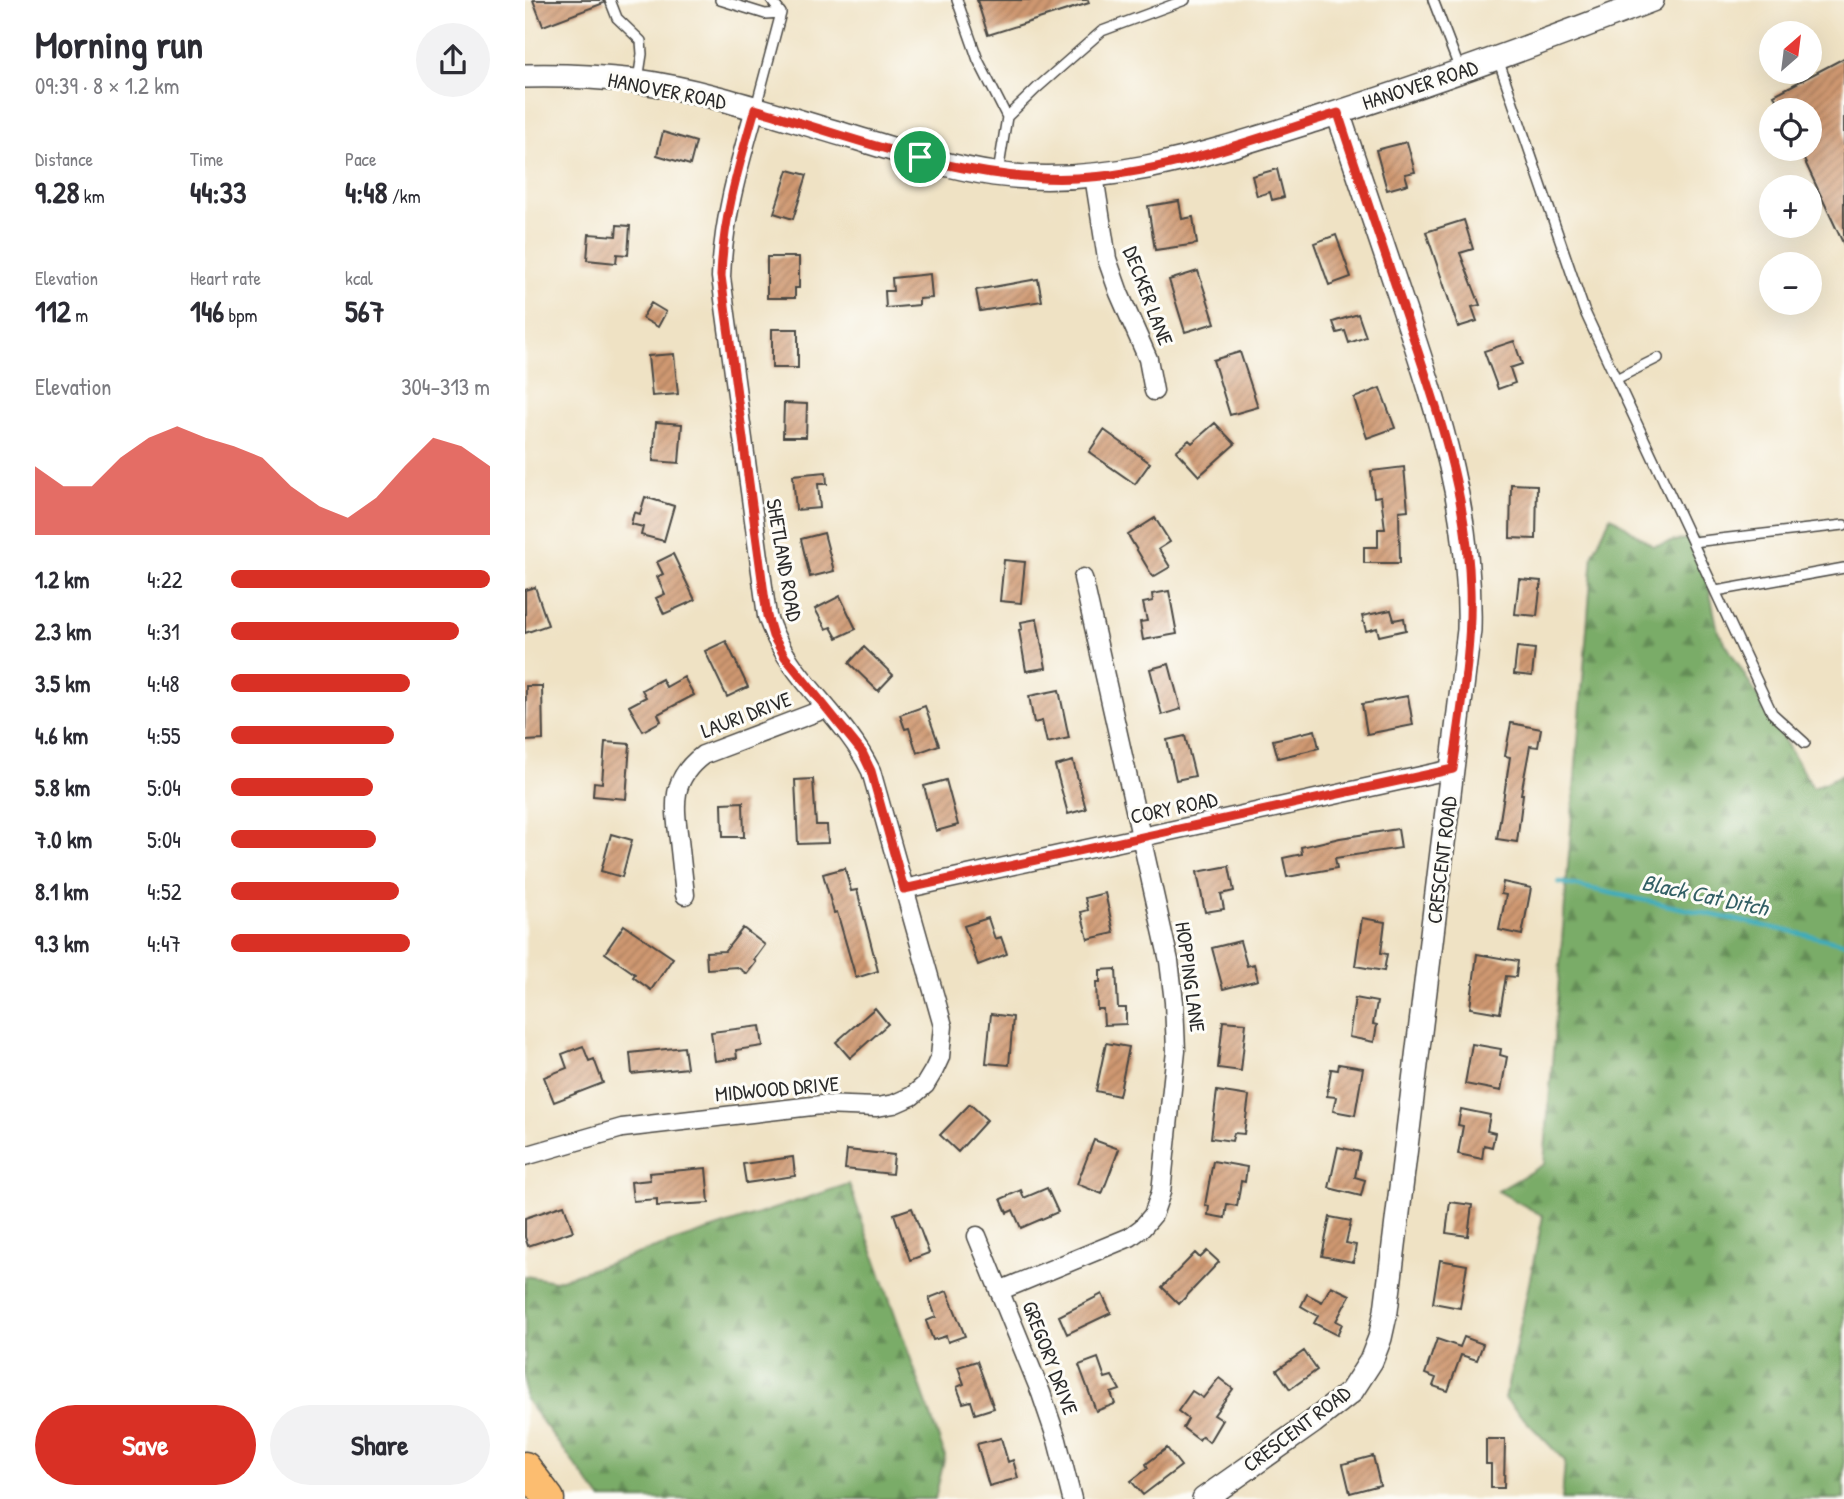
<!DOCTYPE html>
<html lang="en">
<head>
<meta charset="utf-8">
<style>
  body { margin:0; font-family:"Patrick Hand",sans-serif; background:#f2f2f3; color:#2b2b33; height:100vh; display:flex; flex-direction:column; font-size:26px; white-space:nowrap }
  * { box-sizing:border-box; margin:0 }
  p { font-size:23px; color:#7c7c81 }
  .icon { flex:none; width:38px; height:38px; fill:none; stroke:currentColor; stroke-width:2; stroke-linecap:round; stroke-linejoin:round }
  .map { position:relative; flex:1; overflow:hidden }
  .side { display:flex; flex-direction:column; background:#fff; width:525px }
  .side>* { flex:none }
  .needle { width:46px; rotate:28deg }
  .tools { position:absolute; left:1234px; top:21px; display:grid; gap:14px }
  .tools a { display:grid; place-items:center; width:63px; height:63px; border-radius:50%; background:#fff; box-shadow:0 7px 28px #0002; font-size:35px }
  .pin { position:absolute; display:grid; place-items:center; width:60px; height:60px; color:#fff; margin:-30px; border:4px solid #fff; border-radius:50%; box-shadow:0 2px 7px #0007 }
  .round { display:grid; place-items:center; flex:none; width:74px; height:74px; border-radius:37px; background:#f2f2f3 }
  .summary { display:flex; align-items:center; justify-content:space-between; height:119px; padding:0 35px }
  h1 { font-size:38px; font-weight:700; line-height:52px }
  .metrics { display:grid; grid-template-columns:repeat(3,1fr); gap:10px; height:119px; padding:7px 35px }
  .metrics div { display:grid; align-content:center }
  .metrics b { font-size:30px; font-weight:700 }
  .metrics small { font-size:19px; font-weight:400 }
  .metrics p { font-size:19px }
  .chart { height:196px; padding:14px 35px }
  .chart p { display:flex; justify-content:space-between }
  .chart svg { width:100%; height:126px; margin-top:7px; fill:#d93025; opacity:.7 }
  .cta { display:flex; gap:14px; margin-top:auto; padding:14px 35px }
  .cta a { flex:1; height:80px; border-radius:42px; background:#d93025; color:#fff; font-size:28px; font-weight:700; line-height:80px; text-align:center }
  .cta a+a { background:#f2f2f3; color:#2b2b33 }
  ul { padding:0 35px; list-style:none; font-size:23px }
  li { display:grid; grid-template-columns:112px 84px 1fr; align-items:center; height:52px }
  li i { height:18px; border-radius:9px; background:#d93025 }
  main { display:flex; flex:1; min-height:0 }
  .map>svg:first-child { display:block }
  .forest { fill:url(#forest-firs); stroke:#526c4a; stroke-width:2 }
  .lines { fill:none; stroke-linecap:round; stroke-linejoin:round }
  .stream { stroke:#3dacbb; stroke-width:4.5 }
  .building { fill:url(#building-hatch) }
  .service-casing { stroke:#484642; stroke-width:12 }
  .minor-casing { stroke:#484642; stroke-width:21 }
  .tertiary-casing { stroke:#484642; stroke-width:26 }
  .primary-casing { stroke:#484642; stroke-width:33 }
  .service { stroke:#fff; stroke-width:9 }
  .minor { stroke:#fff; stroke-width:18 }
  .tertiary { stroke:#fff; stroke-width:23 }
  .primary { stroke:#fcbd6f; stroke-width:30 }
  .route-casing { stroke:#fff; stroke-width:14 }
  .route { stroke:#d93025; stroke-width:9 }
  .labels { text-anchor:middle; stroke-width:6; stroke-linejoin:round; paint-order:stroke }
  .street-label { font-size:21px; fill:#2b2b2b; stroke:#fdfcf7 }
  .water-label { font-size:23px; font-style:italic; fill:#325f65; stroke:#fdfcf7 }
</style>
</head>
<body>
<main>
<section class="side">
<div class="summary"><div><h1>Morning run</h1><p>09:39 · 8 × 1.2 km</p></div><a class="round"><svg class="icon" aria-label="share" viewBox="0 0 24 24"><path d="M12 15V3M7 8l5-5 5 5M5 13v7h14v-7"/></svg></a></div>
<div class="metrics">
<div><p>Distance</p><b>9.28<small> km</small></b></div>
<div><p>Time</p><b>44:33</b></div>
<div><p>Pace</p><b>4:48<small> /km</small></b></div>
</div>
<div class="metrics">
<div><p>Elevation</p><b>112<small> m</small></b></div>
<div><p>Heart rate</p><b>146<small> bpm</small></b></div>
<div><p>kcal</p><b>567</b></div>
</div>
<div class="chart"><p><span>Elevation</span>304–313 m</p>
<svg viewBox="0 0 160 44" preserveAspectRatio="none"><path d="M0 44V20L10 27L20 27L30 17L40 10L50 6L60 10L70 13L80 17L90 27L100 34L110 38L120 31L130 20L140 10L150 13L160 20V44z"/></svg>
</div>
<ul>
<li><b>1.2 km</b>4:22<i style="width:100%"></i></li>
<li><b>2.3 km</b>4:31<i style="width:88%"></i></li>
<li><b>3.5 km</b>4:48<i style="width:69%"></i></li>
<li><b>4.6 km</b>4:55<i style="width:63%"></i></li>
<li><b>5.8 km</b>5:04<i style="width:55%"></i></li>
<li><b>7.0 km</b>5:04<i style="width:56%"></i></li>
<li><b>8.1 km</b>4:52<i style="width:65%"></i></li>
<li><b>9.3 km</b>4:47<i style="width:69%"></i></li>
</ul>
<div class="cta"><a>Save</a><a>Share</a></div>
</section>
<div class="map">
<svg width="1319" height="1499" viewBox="0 0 1319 1499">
  <defs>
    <pattern id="forest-firs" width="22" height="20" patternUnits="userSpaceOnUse" patternTransform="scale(1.75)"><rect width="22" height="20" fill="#7aac68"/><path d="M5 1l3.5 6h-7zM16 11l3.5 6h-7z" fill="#648c56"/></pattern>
    <pattern id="building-hatch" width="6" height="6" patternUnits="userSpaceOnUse" patternTransform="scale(1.75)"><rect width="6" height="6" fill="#cf9871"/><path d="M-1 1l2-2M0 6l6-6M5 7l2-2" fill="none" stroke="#a87c5d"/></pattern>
  </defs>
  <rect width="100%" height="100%" fill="#fdfcf7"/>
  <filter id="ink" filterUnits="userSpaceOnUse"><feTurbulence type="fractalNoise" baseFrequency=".0143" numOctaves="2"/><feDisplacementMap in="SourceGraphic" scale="14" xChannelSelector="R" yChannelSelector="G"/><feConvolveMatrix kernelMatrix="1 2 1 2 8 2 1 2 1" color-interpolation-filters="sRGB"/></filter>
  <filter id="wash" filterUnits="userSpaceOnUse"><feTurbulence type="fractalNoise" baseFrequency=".00686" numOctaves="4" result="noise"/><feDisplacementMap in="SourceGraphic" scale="28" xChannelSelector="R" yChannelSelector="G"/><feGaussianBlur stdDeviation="1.57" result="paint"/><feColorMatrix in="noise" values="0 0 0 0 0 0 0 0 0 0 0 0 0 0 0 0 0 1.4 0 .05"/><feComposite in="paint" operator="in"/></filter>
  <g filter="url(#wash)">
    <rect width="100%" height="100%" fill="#efe2c4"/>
    <!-- forest -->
    <path class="forest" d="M1086 516 1128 546 1173 536 1193 631 1288 788 1319 774V1499H1037L1040 1461 980 1399 1018 1216 973 1191 1019 1164 1068 554Z
      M324 1184 420 1456 410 1499H76L0 1399V1276L30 1281Z"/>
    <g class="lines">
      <!-- stream -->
      <path class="stream" d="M1034 882 1319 943"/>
    </g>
    <g id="blocks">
      <!-- building -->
      <path class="building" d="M8 0H78L79 3 18 26Z
        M452 0H563L564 3 463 35Z
        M1319 58V245L1274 149H1284V110H1256L1249 95Z
        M138 132 171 142 165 165 132 155Z
        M882 142 890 172 880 174 883 184 862 190 851 150Z
        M752 169 759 197 747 200 745 192 732 196 727 176Z
        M263 170 282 175 268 219 249 213Z
        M654 201 657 219 668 217 672 244 630 250 623 206Z
        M939 220 948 249 935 253 955 305 947 307 952 321 933 327 901 232Z
        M92 225 105 226 103 255 92 254 91 263 62 260 64 234 91 236Z
        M811 235 826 277 804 285 789 243Z
        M242 257H274V288H270V298H242Z
        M673 271 690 323 660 332 644 280Z
        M405 274 407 298 394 299V305L361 308 360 291H368L367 278Z
        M513 279 517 301 455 311 451 290Z
        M126 303 141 312 133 327 117 318Z
        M833 314 841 337 824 343 820 331 812 333 808 322Z
        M247 329H273V368H247Z
        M989 341 997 364 985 368 990 383 973 389 959 351Z
        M715 352 733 407 705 415 688 360Z
        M149 354 153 394 127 396 123 356Z
        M855 388 870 428 842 438 829 398Z
        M259 403 282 404 281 437H258Z
        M131 422 157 424 154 463 128 461Z
        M690 423 710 444 674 476 651 451 664 440 667 443Z
        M579 430 625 463 610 484 564 452Z
        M879 467 883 510 874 511 875 563H839V547H853V529H860L856 496 849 497 846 471Z
        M301 472 302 484H293L295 508 271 510 268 475Z
        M986 484 1012 485 1011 539 985 538Z
        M120 497 149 506 139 541 116 535 118 527 106 524 109 512 115 514Z
        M630 518 645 542 634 549 645 567 628 577 603 535Z
        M299 533 309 571 285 577 276 539Z
        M148 554 170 600 139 614 131 598 140 594 132 577 138 574 132 562Z
        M479 560 500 562 496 603 475 601Z
        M994 579 1016 581 1012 616 990 614Z
        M10 587 23 625 0 633V590Z
        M644 591 652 634 618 640 615 622 622 621 618 603 628 601 627 594Z
        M315 596 331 629 312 638 306 627 301 629 290 609Z
        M866 610 869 620 879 618 881 630 854 636 852 628 841 631 837 616Z
        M512 619 521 668 501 671 494 630 497 629 496 622Z
        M201 641 223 687 202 697 180 651Z
        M339 647 368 675 353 691 324 663Z
        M992 647 1010 649 1007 676 989 674Z
        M644 664 656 709 637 715 625 669Z
        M159 677 169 695 133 714 136 721 118 731 104 706 121 697 117 690 137 679 141 687Z
        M1 686H17L18 740 0 741Z
        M534 690 544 738 522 743 517 721 509 723 504 696Z
        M883 696 888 725 842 734 837 704Z
        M400 706 414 745 392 753 384 728 380 729 375 715Z
        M986 723 1016 729 1013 747 1005 746 996 794H998L992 842 972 839 985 757 980 756Z
        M790 730 794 748 753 758 748 740Z
        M660 736 670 776 651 780 642 740Z
        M80 742 105 744 101 799 68 796 69 782 77 783Z
        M548 761 561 809 543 814 530 766Z
        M288 779 291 825H302L303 843 273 844 270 780Z
        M421 780 433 825 411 831 399 786Z
        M218 802 219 837H198L197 803Z
        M873 829 876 848 810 858 812 868 762 877 758 858 777 854 776 847 815 838Z
        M86 834 107 840 97 877 76 871Z
        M704 866 709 891 696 894 699 909 680 912 672 872Z
        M320 868 326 891 332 890 353 971 331 978 312 912 309 913 298 874Z
        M978 882 1006 888 997 935 974 930 981 895 976 894Z
        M580 893 589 933 563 939 556 912 563 910 560 898Z
        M463 918 470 939 476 937 482 954 453 965 439 926Z
        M837 918 860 922 856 953 862 954 859 971 830 966Z
        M99 925 148 958 126 990 108 977 110 974 80 953Z
        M218 928 240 945 229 960 231 962 222 974 212 967 182 969 181 952 200 951Z
        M715 941 722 966 729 964 733 980 698 989 687 948Z
        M952 954 993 961 991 977 981 976 975 1013 945 1008Z
        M591 969 593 1008H601V1024L579 1025 578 1009H572L571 982H575V970Z
        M830 998 852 1002 848 1024 852 1025 849 1042 824 1037Z
        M350 1008 363 1024 325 1058 311 1042Z
        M466 1014 488 1017 484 1065 461 1063Z
        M698 1021 721 1023 716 1071 693 1068Z
        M235 1026 238 1046 211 1050 212 1058 190 1061 186 1032Z
        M581 1043 604 1047 594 1096 571 1091Z
        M947 1044 976 1049 975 1055 982 1057 976 1091 940 1084Z
        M58 1046 64 1061 69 1059 78 1083 29 1102 19 1077 42 1068 37 1054Z
        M159 1047 162 1068 107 1074 105 1053Z
        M814 1064 838 1068 830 1115 808 1111 811 1097 802 1096 806 1069 813 1070Z
        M692 1091 724 1096 719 1134 709 1133 707 1141 686 1138Z
        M445 1104 462 1120 433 1152 415 1135Z
        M936 1109 965 1115 962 1131 970 1133 967 1147 959 1145 957 1159 933 1154 938 1126 933 1125Z
        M569 1140 594 1149 577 1194 552 1184Z
        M813 1147 835 1152 830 1177 840 1180 836 1196 804 1188Z
        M322 1150 369 1155 367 1174 320 1169Z
        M268 1157 270 1176 221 1183 218 1164Z
        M688 1161 722 1167 720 1182 716 1181 712 1206 702 1204 700 1218 683 1215 684 1206 680 1205Z
        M181 1168 184 1203 132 1206V1199L108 1201 106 1182 125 1180 124 1173Z
        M522 1188 533 1212 496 1228 488 1210 482 1213 476 1199 496 1190 499 1198Z
        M925 1202 947 1205 943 1236 921 1233Z
        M39 1205 48 1231 3 1246 0 1237V1218Z
        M387 1208 404 1253 385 1260 369 1214Z
        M805 1217 826 1221 821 1243 831 1245 828 1262 797 1256Z
        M682 1251 694 1262 654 1304 637 1287 670 1253 675 1258Z
        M915 1260 942 1265 935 1308 908 1303Z
        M806 1286 825 1295 811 1321 817 1324 812 1335 789 1323 793 1316 776 1306 782 1294 797 1302Z
        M422 1291 440 1336 423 1342 421 1336 408 1340 401 1321 411 1317 404 1298Z
        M577 1294 586 1313 542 1334 534 1316Z
        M939 1337 958 1344 952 1360 936 1355 923 1391 908 1386 911 1378 900 1374 912 1339 935 1347Z
        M779 1351 792 1370 765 1389 752 1370Z
        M573 1358 580 1378 587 1376 595 1390 586 1393 590 1404 571 1411 554 1365Z
        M452 1361 469 1408 450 1414 446 1401 438 1403 432 1387 439 1384 433 1367Z
        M694 1378 708 1389 689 1415 697 1420 684 1442 677 1436 674 1440 658 1428 663 1419 653 1411 667 1391 678 1398Z
        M476 1438 483 1462 488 1460 493 1478 464 1486 452 1444Z
        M961 1439H980L979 1488H966V1464H961Z
        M642 1448 656 1466 618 1495 606 1481 623 1468 621 1464Z
        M848 1456 855 1485 825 1493 818 1464Z"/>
    </g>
  </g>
  <g filter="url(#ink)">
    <use href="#blocks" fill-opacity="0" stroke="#484642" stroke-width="2"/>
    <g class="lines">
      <defs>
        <path id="service" d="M85 0 92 18 116 41 117 54 113 80
          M195 0 240 14 256 13
          M246 0 256 13
          M432 0 453 60 482 117
          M908 0 935 70
          M973 59 1059 310 1247 713 1280 743
          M231 107 256 13
          M473 173 482 117 512 88 577 31 660 0
          M1093 378 1133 358
          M1168 542 1319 525
          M1191 591 1319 568"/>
        <path id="minor" d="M569 176 582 259 594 293 623 359 629 391
          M379 889 928 769
          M160 895C158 876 156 858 154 840 149 803 146 779 178 755L302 708
          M0 1156 97 1128 296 1105 352 1107 369 1104 387 1096 400 1085 409 1070 415 1057 418 1026 346 771C318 713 262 678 242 616L196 277C198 218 214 165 230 109
          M452 1236 516 1393 532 1440 547 1499
          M474 1291 605 1237 617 1228 628 1215 636 1192 651 1051 649 1002 644 961 558 578"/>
        <path id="tertiary" d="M0 76C37 75 74 77 111 81 184 91 256 117 327 137 374 151 421 167 469 174 581 189 685 153 790 120 904 84 1016 43 1127 0
          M679 1499 788 1422 826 1392 846 1361 855 1338 861 1311 944 630C947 516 915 417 879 309 857 244 835 178 813 113"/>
        <path id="primary" d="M0 1467 24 1499"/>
      </defs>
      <!-- service casing -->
      <use href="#service" class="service-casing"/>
      <!-- minor casing -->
      <use href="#minor" class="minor-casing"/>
      <!-- tertiary casing -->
      <use href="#tertiary" class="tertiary-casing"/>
      <!-- primary casing -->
      <use href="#primary" class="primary-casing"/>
      <!-- service -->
      <use href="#service" class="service"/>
      <!-- minor -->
      <use href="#minor" class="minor"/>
      <!-- tertiary -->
      <use href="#tertiary" class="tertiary"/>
      <!-- primary -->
      <use href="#primary" class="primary"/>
    </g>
  </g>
  <g class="lines" filter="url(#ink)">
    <defs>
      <path id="route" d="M230 109C333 139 442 183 551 178 641 174 728 139 813 113 836 184 860 254 884 325 913 410 943 498 945 589 947 649 936 710 928 769L379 889 346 771 337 752 260 657 248 636 242 616 196 276C198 218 214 165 230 109Z"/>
    </defs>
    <!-- route casing -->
    <use href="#route" class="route-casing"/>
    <!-- route -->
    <use href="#route" class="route"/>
  </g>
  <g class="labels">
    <!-- street labels -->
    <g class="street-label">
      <text transform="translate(895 85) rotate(-18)" y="7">HANOVER ROAD</text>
      <text transform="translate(142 91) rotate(11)" y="7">HANOVER ROAD</text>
      <text transform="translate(623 296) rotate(69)" y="7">DECKER LANE</text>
      <text transform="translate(259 560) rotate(80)" y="7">SHETLAND ROAD</text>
      <text transform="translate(221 715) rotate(-21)" y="7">LAURI DRIVE</text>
      <text transform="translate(649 808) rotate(-12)" y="7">CORY ROAD</text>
      <text transform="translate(917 860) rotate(-83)" y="7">CRESCENT ROAD</text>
      <text transform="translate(665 977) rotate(82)" y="7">HOPPING LANE</text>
      <text transform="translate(252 1089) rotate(-5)" y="7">MIDWOOD DRIVE</text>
      <text transform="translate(525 1358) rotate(69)" y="7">GREGORY DRIVE</text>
      <text transform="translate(772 1429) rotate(-37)" y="7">CRESCENT ROAD</text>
    </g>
    <!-- water labels -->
    <g class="water-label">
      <text transform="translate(1180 895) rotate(12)" y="8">Black Cat Ditch</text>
    </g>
  </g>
</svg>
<div class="tools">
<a><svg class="needle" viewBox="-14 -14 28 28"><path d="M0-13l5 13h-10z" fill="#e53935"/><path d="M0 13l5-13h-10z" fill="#7c7c81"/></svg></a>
<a><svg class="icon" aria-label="locate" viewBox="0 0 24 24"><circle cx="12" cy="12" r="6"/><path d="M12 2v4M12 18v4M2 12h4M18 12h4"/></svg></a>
<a>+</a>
<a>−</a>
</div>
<div class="pin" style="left:395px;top:157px;background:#1e9e55"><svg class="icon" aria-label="arrive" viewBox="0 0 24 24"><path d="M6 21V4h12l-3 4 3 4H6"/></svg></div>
</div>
</main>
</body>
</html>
